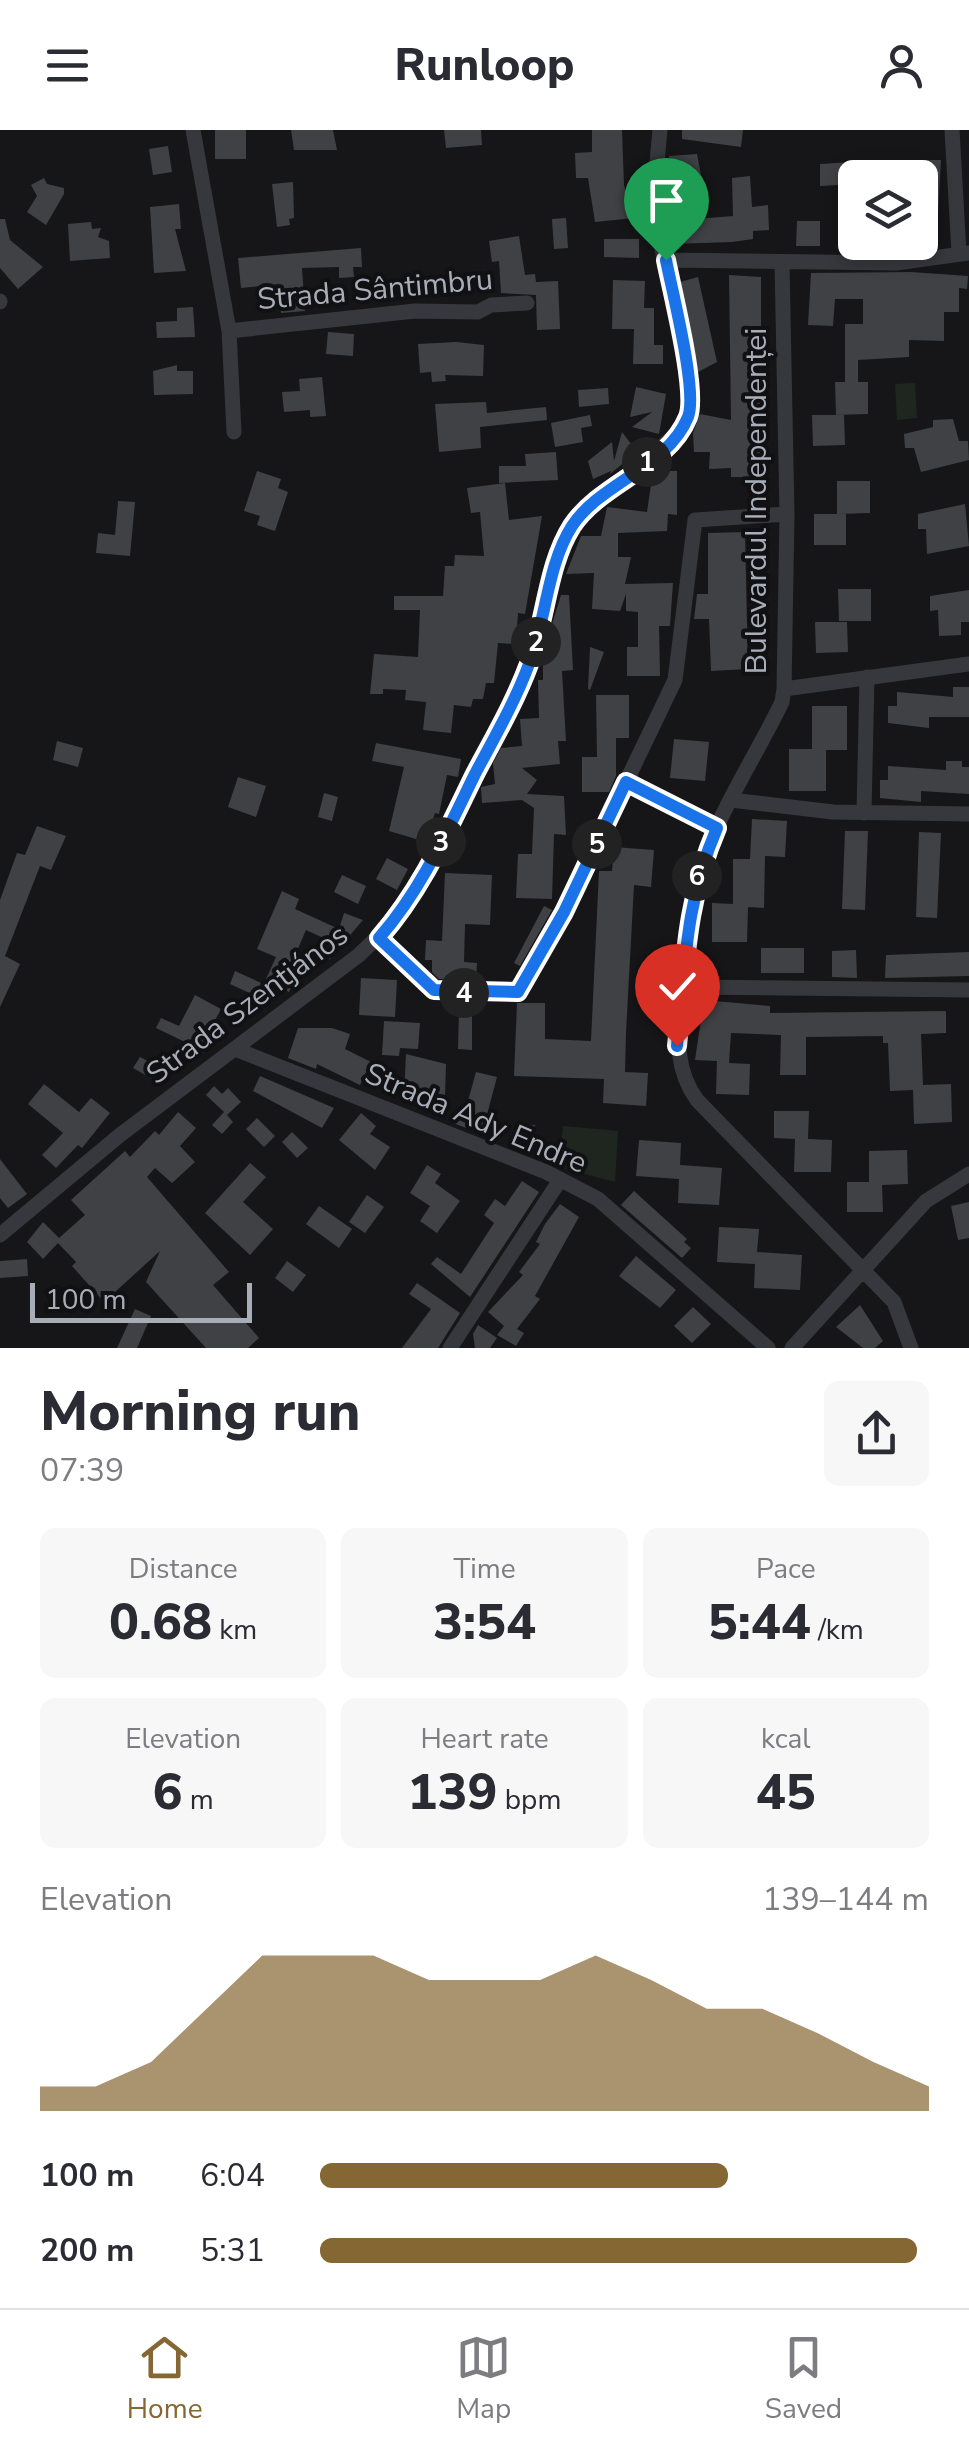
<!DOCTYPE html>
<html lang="en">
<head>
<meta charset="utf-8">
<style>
  body { margin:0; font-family:"Nunito Sans",sans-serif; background:#f7f7f7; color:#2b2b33; height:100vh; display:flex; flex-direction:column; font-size:38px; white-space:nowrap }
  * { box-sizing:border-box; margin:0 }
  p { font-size:32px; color:#7c7c81 }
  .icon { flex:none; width:55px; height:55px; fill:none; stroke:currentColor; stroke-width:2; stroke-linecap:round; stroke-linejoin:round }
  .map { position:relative; height:1218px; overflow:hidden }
  .panel { display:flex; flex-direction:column; background:#fff; flex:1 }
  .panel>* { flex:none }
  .controls { position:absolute; left:838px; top:30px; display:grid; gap:20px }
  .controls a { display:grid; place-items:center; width:100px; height:100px; border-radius:15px; background:#fff; box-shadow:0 5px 15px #0003; font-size:50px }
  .scale { position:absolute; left:30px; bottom:25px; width:222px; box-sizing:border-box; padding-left:10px; border:5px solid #a8adb8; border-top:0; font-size:28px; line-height:35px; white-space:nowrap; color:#a8adb8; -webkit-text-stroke:8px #111113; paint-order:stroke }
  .pin { position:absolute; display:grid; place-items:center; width:85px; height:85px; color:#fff; margin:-102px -42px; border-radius:50% 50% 50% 0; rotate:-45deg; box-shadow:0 0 10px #0007 }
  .pin .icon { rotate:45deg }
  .km { position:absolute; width:50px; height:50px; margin:-25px; border-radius:50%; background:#222; color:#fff; font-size:28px; line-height:50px; text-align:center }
  .round { display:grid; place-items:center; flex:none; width:105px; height:105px; border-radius:15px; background:#f7f7f7 }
  .headline { display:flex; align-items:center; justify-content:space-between; height:170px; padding:0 40px }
  h1 { font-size:55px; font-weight:800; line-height:75px }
  .stats { display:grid; grid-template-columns:repeat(3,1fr); gap:15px; height:170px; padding:10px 40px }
  .stats div { display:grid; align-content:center; border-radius:15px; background:#f7f7f7; text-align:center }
  .stats b { font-size:50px; font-weight:800 }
  .stats small { font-size:28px; font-weight:400 }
  .stats p { font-size:28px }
  .chart { height:280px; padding:20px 40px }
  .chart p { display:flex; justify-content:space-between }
  .chart svg { width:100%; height:180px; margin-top:10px; fill:#856733; opacity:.7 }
  ul { padding:0 40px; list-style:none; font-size:32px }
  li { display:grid; grid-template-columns:160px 120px 1fr; align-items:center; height:75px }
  li i { height:25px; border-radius:12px; background:#856733 }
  header { display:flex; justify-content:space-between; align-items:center; height:130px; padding:0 40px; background:#fff; font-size:45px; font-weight:800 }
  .tab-bar { display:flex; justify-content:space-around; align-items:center; height:140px; border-top:2px solid #e1e1e2; background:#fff; font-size:28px; color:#7c7c81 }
  .tab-bar a { display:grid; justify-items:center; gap:5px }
  .tab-bar .on { color:#856733 }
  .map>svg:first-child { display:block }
  .green { fill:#1e261f }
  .building { fill:#404145 }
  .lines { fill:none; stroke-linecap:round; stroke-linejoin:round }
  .street { stroke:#37383d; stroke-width:15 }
  .route-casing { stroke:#fff; stroke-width:20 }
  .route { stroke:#1a73e8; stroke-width:12 }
  .labels { text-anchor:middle; stroke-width:8; stroke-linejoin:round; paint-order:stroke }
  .street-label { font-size:30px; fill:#a8adb8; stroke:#111113 }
</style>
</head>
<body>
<header><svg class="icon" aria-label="menu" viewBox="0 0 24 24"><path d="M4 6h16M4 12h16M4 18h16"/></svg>Runloop<svg class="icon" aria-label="person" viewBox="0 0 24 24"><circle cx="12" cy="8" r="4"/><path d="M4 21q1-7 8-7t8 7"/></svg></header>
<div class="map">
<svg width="969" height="1218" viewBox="0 0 969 1218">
  <rect width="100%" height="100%" fill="#161618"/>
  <!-- green -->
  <path class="green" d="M915 253 917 288 897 290 895 254Z
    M563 996 618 1001 615 1052 559 1037Z"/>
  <!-- building -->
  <path class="building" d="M215 0H246V29H215Z
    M291 0H333L337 20H294Z
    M444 0H481L482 15 446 18Z
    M592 0H622L624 55 634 88 595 92 588 48H576L575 23 592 22Z
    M682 0H743L741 17 682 9Z
    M168 16 172 42 153 45 149 19Z
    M697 24 701 45 680 47 684 90 733 86 732 48 750 46 752 77 768 75 769 100 753 101V109L732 112 672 114 664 73 669 26Z
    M901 30H941L938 84H920V48H901Z
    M868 31V48H855V54L820 56V34Z
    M44 48 47 54 64 58V64L46 95 27 82 37 66 31 55Z
    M293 52 294 88 289 89 290 95 277 97 272 54Z
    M179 74 181 99H175L186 141 154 143 150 77Z
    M566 88 568 118 554 119 552 89Z
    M0 89H5L10 110 43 137 18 159 0 138Z
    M797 91H820V116H796Z
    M91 92 92 99 101 98 98 107 109 111 110 128 70 131 68 94Z
    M519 106 525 145 535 144 536 152 558 151 560 199 537 200 536 165 501 163 499 131 492 132 489 111Z
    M604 109H639V128L604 127Z
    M863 112H906V120L862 121Z
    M361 118 362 137H353L354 147 339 148V137L302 138 305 181 281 183 279 154 241 158 238 128Z
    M911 142 968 146 967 159 959 158V182H944V211L909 210V227L858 230V252H868V284L836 285 835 252H845V194H863V169H835L833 196 808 195 811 143Z
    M729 145 761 147V347H731V338L709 339 710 322H694L693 303 700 284 731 290Z
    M698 147 717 232 698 242 680 152Z
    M613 150 645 151 644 178H654V215H663V234H633L634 199H612Z
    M193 177 195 207 157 208 156 192 177 191V178Z
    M328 202 354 204 353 226 326 224Z
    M456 212 484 215 483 246 445 245 446 251 432 252 431 242 420 243 418 214Z
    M177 235V241H193V264L154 265 153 241Z
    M322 247 326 286 310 287V280L284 282 282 262 300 261 299 249Z
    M636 257 666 264 659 304 632 297 652 282 630 287Z
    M608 258 609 274 579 277 578 260Z
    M486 272 487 283 546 277 547 290 480 297 481 318 439 322 435 274Z
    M590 285 592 296 581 298 583 312 555 317 551 293Z
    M812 285H844L845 315 813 316Z
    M953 289 959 311H968L969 330 921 342 914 318H905L904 304 933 297V290Z
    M622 302 637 322 610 344 611 341 593 349 588 331 612 312 614 331Z
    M556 322 558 350 499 353V336H526L525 324Z
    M257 341 281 349 278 358 288 362 275 401 257 395 260 386 244 381Z
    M653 341H677V385L668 384 667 401 618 403V427H631L625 454 673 453 670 496H659L660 546H627V517H638V482L626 481V464L620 481 592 479 594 443 566 444 581 406H601L607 377 647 382Z
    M837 351H870V383L837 384Z
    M505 353 509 390 542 386 525 484 518 483 516 514 498 513 494 553H486L483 569H473L471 577 454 575 451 603 423 600 426 572 405 570 406 560 383 559V564H370L374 524 418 527 420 480H394V466H443L445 436H454L455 425 484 426 480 382 471 383 467 358Z
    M118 371 135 372 130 426 96 423 98 403 115 405Z
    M965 374 969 416 927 424 926 399H918V384Z
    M814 384H846V415H814Z
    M745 402 748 539 711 541 709 489H694L697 464H708V403Z
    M838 459H871V491H839Z
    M969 460V492H961V505L939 506 938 480 930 481V466Z
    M561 465H569L573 540 562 541 566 611H558L560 634 522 638 537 650 527 664 564 666 566 705 554 704 552 769 516 768 518 724H532L534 678 522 670 482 673 481 657 495 654 493 633 501 618 522 616 520 589 539 588 538 550H543V529H554L552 494Z
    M815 492H847L848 522 816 523Z
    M590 517 604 522 590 560 588 559Z
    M953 557H969V587H929V598L888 593V576H897V562L953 567Z
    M596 565H629V608H616V646L609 662H582V627H597Z
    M812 576H847V620H826V661H789V619H812Z
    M674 609 709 612 705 651 670 648Z
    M57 611 83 618 78 637 53 630Z
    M376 613 461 629 458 647 447 645 439 684 435 683 426 712 389 701 404 637 372 631Z
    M946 631H962V637H969V664L921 661V672L880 668V650H888V636L946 640Z
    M238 647 266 656 256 687 228 677Z
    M324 663 338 667 332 691 318 687Z
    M752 689 787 691 785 727 765 726 764 778 748 777 747 812H712V773L733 774V729H750Z
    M37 696 66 706 51 740 40 736 5 826 20 834 0 877V770L17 723 25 725Z
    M845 701H868L865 780 842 779Z
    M919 702 941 703 937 788 916 787Z
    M614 717 654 720 651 757 634 755 626 903 625 942 648 943 646 976 603 973 604 949 514 946 517 873H545V909L591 911 599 741H612Z
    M387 728 408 739 397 760 376 749Z
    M445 743 492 745 490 795 465 794 464 832 477 833 476 850 439 849 432 842V830H425L426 810 442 811Z
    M342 745 366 756 358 774 334 762Z
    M282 761 299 769 295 779 339 799 344 783 363 790 329 830 334 813 306 800 288 842 296 846 289 862 265 851 276 827 257 819Z
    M544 776 552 780 520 836 514 833Z
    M761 818H804V843H761Z
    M856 820 857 848 832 847V821Z
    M969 822V846L885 848 886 825Z
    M235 841 270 857 265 870 230 854Z
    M361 848 397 850 395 887 359 885Z
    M195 865 221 879 203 913 208 918 199 927 183 911 156 898 161 888 179 896Z
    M704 870 770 876V883L946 881V903L921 904 923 955 951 954 952 992 914 994 913 960 890 961 888 913H883V906L806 907V945H780L781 905 731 903 729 933 750 934 749 965 716 964 717 931 695 930Z
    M459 879H472V920L458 919Z
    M384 891 420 893 418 919 400 918 399 926 382 925Z
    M298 898H332L350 904 345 919 371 932 360 955 317 934 316 939 288 928Z
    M406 924 446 934 445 966 404 964Z
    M140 927 161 938 154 950 133 938Z
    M476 942 497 947 488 981 492 984 482 1004 453 993 468 971Z
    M260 946 334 978 322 998 253 961Z
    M44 954 79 982 91 968 110 983 82 1018 78 1015 56 1038 42 1025 63 1003 28 974Z
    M214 956 222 964 228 958 241 972 227 985 233 992 222 1004 212 995 224 982 206 965Z
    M774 981H809L808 1009 832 1010 831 1042H794L795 1009 774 1008Z
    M178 982 196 998 180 1016 195 1032 172 1053 155 1038 147 1047 229 1142 213 1155 259 1208 248 1218H206L146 1152 160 1121 104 1172 72 1136 76 1132 58 1113 43 1129 27 1112 43 1092 59 1108 85 1085 71 1070 125 1021 130 1027 155 1001 159 1005Z
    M361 983 376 996 370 1004 390 1017 375 1040 339 1010Z
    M257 988 275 1006 264 1017 246 999Z
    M521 994 535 995 533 1025 520 1020Z
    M292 1002 308 1018 297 1028 282 1012Z
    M639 1010 681 1013 680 1035 722 1038 719 1075 678 1073 679 1049 636 1046Z
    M907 1020 908 1054 882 1055 883 1082H847V1052H869V1021Z
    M0 1029 27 1064 8 1078 0 1068Z
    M250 1033 266 1047 243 1072 273 1099 250 1125 205 1083Z
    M427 1035 441 1044 435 1053 460 1071 437 1103 420 1091 430 1076 410 1063Z
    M522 1051 539 1062 470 1167 431 1134 437 1127 461 1144 494 1093 484 1085 495 1069 505 1076Z
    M634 1061 687 1109 684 1112 691 1118 682 1128 621 1075Z
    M367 1065 384 1077 365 1103 349 1092Z
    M969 1072V1108L958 1110 951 1076Z
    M560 1074 579 1087 535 1166 540 1169 517 1199 524 1203 516 1216 497 1205 504 1196 488 1182 523 1145 519 1142 540 1114 536 1112 545 1094Z
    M319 1076 352 1099 339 1118 306 1094Z
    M719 1097 759 1099 757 1122 802 1125 800 1160 754 1158 755 1134 717 1132Z
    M636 1126 676 1160 660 1178 619 1146Z
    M27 1129 28 1146 0 1148V1131Z
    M287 1131 306 1145 293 1162 275 1148Z
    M417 1153 460 1183 438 1218H402L431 1179 409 1164Z
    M860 1175 883 1211 875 1218H863L836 1197Z
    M693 1177 711 1194 692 1213 674 1196Z
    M135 1179 151 1186 137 1218H117Z
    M478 1195 497 1208 490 1218H475L473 1204Z"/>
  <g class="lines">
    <!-- street -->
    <path class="street" d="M193 0 229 201 234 302
      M952 0 959 123
      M666 130 896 133 969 123
      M782 133 787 384 784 559 782 572C754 630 717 684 698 745 686 783 686 821 682 860 679 901 672 935 697 970L894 1172 911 1218
      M0 171V172
      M229 201 415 181 478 182 491 175 527 173
      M784 559 969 534
      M626 652 675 550 695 390 787 384
      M731 670 833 682 969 684
      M864 683 867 547
      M379 808 434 860 518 862 564 782 626 652 717 698
      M683 857 969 860
      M235 919 546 1042 598 1069 768 1218
      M0 1105 120 1005 359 825 393 792 432 731 529 536 564 411 586 380 679 302 690 279V260L653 74 660 0
      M450 1218 560 1050
      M792 1218 926 1071 969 1044"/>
  </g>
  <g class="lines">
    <defs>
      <path id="route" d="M666 130C672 161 698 262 688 287 668 337 600 353 572 396 547 435 546 491 529 534 515 572 494 608 475 644 447 701 422 759 379 808L434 860 518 862 564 782 626 652 717 698C685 772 685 838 677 916"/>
    </defs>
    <!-- route casing -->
    <use href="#route" class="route-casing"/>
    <!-- route -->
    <use href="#route" class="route"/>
  </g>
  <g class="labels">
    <!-- street labels -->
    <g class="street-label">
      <text transform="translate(375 159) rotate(-5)" y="10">Strada Sântimbru</text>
      <text transform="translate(756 371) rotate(-90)" y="10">Bulevardul Independenței</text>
      <text transform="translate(247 874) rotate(-37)" y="10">Strada Szentjános</text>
      <text transform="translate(476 988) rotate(23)" y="10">Strada Ady Endre</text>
    </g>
  </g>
</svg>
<div class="controls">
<a><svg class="icon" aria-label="layers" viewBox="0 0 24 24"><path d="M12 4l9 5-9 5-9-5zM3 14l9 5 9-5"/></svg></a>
</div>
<div class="scale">100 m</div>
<div class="pin" style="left:666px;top:130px;background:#1e9e55"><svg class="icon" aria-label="arrive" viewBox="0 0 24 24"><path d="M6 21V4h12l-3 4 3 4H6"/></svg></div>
<div class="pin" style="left:677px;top:916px;background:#d93025"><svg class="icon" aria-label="check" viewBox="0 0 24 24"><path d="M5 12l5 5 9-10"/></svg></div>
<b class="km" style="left:647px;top:332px">1</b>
<b class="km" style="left:536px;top:512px">2</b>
<b class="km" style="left:441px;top:712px">3</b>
<b class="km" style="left:464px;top:863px">4</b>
<b class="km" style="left:597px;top:714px">5</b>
<b class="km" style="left:697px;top:746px">6</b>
</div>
<section class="panel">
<div class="headline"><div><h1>Morning run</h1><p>07:39</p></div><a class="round"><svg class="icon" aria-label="share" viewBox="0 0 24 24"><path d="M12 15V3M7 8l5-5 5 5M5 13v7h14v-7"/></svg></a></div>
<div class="stats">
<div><p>Distance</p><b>0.68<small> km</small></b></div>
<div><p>Time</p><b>3:54</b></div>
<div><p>Pace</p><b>5:44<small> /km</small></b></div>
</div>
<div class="stats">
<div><p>Elevation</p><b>6<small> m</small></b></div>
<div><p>Heart rate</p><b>139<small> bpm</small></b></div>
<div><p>kcal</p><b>45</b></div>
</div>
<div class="chart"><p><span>Elevation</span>139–144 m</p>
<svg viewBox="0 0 160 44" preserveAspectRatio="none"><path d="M0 44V38L10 38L20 32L30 19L40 6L50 6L60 6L70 12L80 12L90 12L100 6L110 12L120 19L130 19L140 25L150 32L160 38V44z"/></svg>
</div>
<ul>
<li><b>100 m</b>6:04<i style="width:67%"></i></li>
<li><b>200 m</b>5:31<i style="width:98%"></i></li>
</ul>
</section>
<nav class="tab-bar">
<a class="on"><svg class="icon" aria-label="home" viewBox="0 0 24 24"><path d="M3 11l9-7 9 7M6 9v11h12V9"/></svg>Home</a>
<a><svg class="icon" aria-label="map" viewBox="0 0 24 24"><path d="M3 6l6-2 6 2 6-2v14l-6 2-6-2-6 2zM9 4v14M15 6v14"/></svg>Map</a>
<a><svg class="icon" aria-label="saved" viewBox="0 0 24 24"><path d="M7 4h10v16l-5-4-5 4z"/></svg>Saved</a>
</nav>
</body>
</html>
